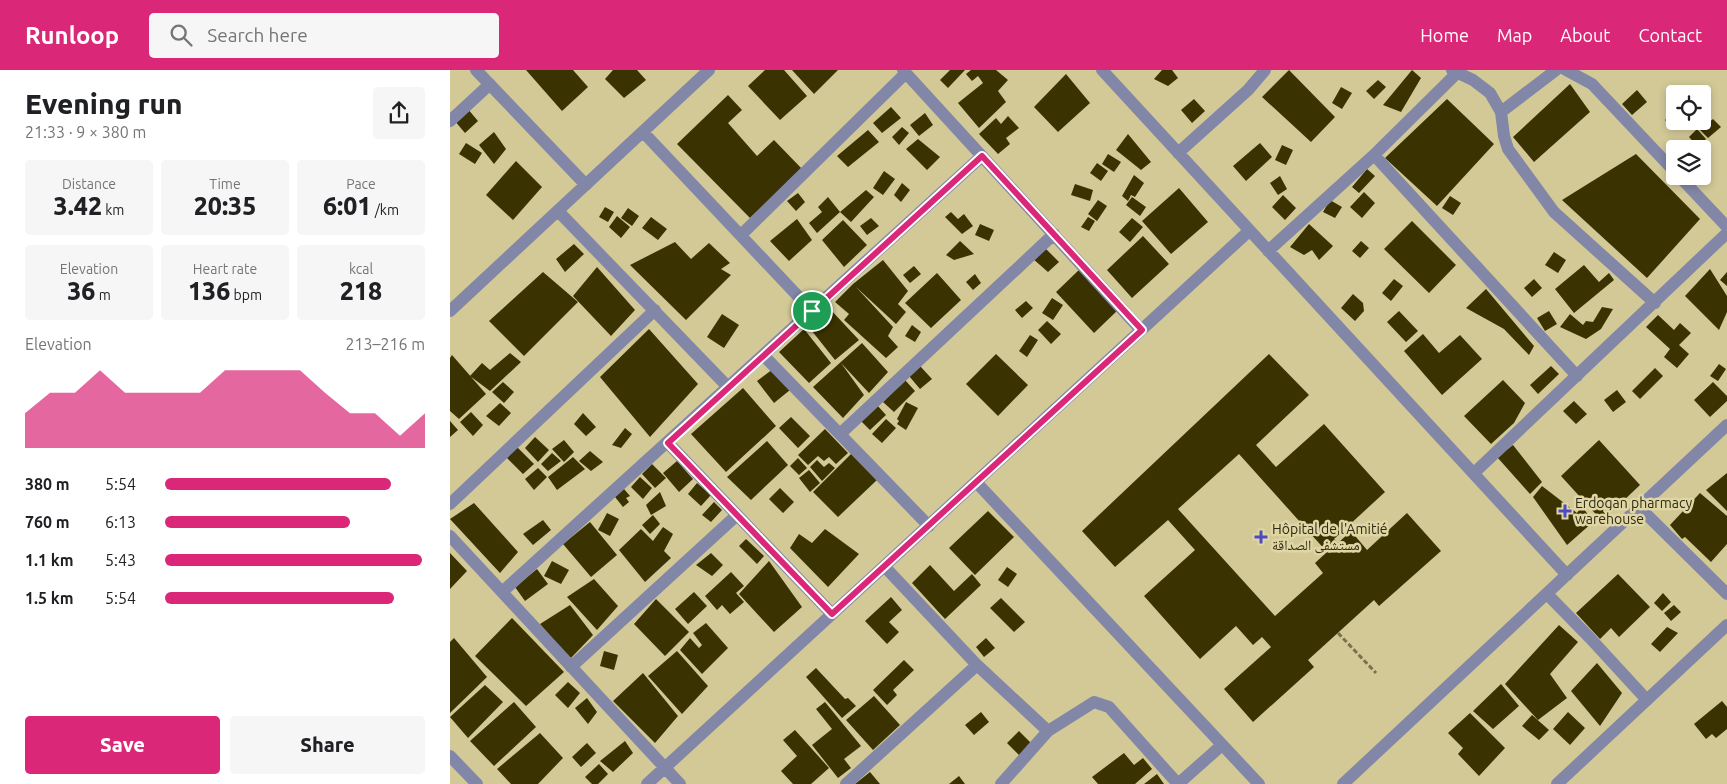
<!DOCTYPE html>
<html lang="en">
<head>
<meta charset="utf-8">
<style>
  body { margin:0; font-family:Ubuntu,"Noto Naskh Arabic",sans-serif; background:#f6f6f6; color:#202124; height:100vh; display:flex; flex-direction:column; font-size:19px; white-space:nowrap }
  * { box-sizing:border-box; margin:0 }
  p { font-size:16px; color:#757577 }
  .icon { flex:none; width:28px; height:28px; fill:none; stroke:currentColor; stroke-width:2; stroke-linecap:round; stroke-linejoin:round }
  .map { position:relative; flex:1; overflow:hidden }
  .panel { display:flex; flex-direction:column; background:#fff; width:450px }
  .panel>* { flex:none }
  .buttons { position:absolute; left:1216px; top:15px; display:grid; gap:10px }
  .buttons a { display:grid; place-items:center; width:45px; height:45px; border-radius:5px; background:#fff; box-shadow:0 2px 8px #0003; font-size:25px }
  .pin { position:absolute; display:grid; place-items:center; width:42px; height:42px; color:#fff; margin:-21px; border:2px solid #fff; border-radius:50%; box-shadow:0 1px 5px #0007 }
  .round { display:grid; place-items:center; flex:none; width:52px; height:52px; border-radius:5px; background:#f6f6f6 }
  .head { display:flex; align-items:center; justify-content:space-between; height:85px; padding:0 25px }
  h1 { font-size:28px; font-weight:800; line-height:38px }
  .stats { display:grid; grid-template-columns:repeat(3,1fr); gap:8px; height:85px; padding:5px 25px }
  .stats div { display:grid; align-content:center; border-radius:5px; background:#f6f6f6; text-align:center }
  .stats b { font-size:25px; font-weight:800 }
  .stats small { font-size:14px; font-weight:400 }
  .stats p { font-size:14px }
  .chart { height:140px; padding:10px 25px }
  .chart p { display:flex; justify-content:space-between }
  .chart svg { width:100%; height:90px; margin-top:5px; fill:#db2777; opacity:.7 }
  .action { display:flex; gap:10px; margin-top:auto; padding:10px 25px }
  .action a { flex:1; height:58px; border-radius:5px; background:#db2777; color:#fff; font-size:20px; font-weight:800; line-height:58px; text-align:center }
  .action a+a { background:#f6f6f6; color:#202124 }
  ul { padding:0 25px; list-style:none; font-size:16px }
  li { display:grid; grid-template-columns:80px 60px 1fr; align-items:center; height:38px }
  li i { height:12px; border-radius:6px; background:#db2777 }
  header { display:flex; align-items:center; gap:30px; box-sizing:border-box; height:70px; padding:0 25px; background:#db2777; color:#fff }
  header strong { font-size:24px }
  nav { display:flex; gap:28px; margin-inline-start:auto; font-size:18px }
  .search { width:350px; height:45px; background:#f6f6f6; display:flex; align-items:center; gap:12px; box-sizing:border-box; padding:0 18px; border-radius:5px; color:#757577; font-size:19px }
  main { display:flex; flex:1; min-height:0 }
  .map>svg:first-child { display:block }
  .building { fill:#3b3202; fill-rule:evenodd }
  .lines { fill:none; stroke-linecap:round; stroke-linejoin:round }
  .path { stroke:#787250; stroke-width:3; stroke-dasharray:5 2.5; stroke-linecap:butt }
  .street { stroke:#8287a7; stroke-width:12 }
  .route-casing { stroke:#fff; stroke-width:10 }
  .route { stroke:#db2777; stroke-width:6 }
  .poi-dot { fill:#4e4bc1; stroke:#dfd6a4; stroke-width:2 }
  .labels { text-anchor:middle; stroke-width:5; stroke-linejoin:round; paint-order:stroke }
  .poi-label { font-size:14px; fill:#2e2a16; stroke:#dfd6a4; text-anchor:start }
</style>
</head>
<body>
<header>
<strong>Runloop</strong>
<div class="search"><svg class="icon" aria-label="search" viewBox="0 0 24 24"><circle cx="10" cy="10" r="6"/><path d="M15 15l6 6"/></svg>Search here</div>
<nav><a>Home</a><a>Map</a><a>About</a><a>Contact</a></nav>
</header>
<main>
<section class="panel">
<div class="head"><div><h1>Evening run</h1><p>21:33 · 9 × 380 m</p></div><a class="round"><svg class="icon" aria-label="share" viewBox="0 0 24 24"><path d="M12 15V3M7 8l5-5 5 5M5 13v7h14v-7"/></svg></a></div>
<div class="stats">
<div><p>Distance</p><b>3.42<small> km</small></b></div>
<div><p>Time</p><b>20:35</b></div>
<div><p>Pace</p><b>6:01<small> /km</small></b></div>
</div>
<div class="stats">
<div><p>Elevation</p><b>36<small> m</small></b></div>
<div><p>Heart rate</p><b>136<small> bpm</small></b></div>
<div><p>kcal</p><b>218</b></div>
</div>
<div class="chart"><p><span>Elevation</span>213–216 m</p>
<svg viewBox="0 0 160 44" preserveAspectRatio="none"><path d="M0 44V27L10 17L20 17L30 6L40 17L50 17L60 17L70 17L80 6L90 6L100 6L110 6L120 17L130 27L140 27L150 38L160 27V44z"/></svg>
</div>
<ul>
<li><b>380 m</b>5:54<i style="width:87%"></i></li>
<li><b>760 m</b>6:13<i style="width:71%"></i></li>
<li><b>1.1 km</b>5:43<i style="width:99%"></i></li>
<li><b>1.5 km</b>5:54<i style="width:88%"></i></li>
</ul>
<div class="action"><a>Save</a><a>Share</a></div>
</section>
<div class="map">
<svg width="1277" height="714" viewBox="0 0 1277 714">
  <rect width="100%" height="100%" fill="#d2c997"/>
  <!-- building -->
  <path class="building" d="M76 0H123L138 17 112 41Z
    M163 0H187L196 10 174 28 155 9Z
    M315 0H334L357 26 330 50 298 16Z
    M342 0H388L364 24Z
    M500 0H515L498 18 490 10Z
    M521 0H546L558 10 548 21 556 32 529 58 508 33 533 13 528 6 522 11 516 4Z
    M712 0H722L728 8 718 16 704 9Z
    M839 0 885 47 861 72 812 27Z
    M962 0 971 8 951 42 933 35Z
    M616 4 640 33 608 62 584 37Z
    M928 10 936 17 924 29 916 21Z
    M1120 14 1140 42 1084 92 1063 67Z
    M891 17 902 23 892 39 882 33Z
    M1187 20 1197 32 1182 45 1172 34Z
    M278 25 292 40 278 53 307 86 324 70 353 100 300 148 227 74Z
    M744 29 755 41 742 53 731 40Z
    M997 29 1044 74 987 136 935 88Z
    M441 37 451 48 432 63 423 53Z
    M17 38 28 51 15 63 4 50Z
    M1225 41V51H1234L1225 60 1215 50Z
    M475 43 483 55 469 66 460 55Z
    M558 46 569 58 556 68 560 74 548 84 529 64 546 48 551 54Z
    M1263 49 1271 57 1258 68 1250 60Z
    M452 57 459 63 449 75 442 67Z
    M1247 59 1256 69 1248 77 1239 67Z
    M418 60 429 72 398 97 387 86Z
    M44 62 56 79 44 94 29 75Z
    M678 64 701 92 691 100 666 80Z
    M468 69 490 87 477 100 456 79Z
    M16 73 32 83 25 94 9 84Z
    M810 73 822 87 796 111 783 96Z
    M832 75 843 80 836 95 825 90Z
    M658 84 671 92 664 102 652 94Z
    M1186 84 1250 149 1197 208 1112 130Z
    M66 91 92 117 63 150 36 125Z
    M647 93 658 101 651 111 640 103Z
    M917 99 925 106 909 123 902 117Z
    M434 101 445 109 433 125 423 118Z
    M684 105 694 113 685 127 681 125 678 131 672 126Z
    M830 106 837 119 828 125 820 113Z
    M452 113 460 120 451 132 444 125Z
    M625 114 643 120 640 131 621 125Z
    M729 118 758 152 721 184 692 151Z
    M416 120 424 127 401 152 390 142Z
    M914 122 925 133 912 148 900 137Z
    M348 123 355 132 346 141 337 131Z
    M833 125 846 138 835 150 822 137Z
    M1000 126 1011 133 1003 145 992 138Z
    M378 127 390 142 367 163 359 153 372 142 368 137Z
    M682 127 696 137 690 146 676 135Z
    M648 130 657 136 647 151 638 144Z
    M880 130 892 137 885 148 873 142Z
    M155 137 164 142 158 152 149 147Z
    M178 138 189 146 182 156 171 148Z
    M501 142 508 149 514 144 523 156 512 164 495 147Z
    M167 146 180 157 171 168 159 157Z
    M201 147 217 159 208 170 192 158Z
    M638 147 645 151 639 161 631 157Z
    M421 148 429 156 417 165 410 156Z
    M682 148 693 157 680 172 669 162Z
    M347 149 362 170 339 191 320 171Z
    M393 150 417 175 394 197 372 170Z
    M962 151 1006 195 979 223 934 179Z
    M530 154 544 160 539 171 525 165Z
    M859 154 883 176 869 190 862 180 854 185 840 177Z
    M693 166 719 194 682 228 657 200Z
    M510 171 524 184 504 190 496 185Z
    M911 171 919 178 910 188 902 181Z
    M225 172 241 189 259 173 280 193 271 199 281 205 236 250 180 195Z
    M124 174 134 184 115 202 106 189Z
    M595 178 609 192 598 202 582 188Z
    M1104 182 1116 190 1108 203 1095 195Z
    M433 190 458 221 448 234 456 242 446 254 406 217 443 257 438 266 448 277 436 288 394 250 399 244 385 232 403 214Z
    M1134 195 1149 212 1159 203 1164 210 1124 243 1105 219Z
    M464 196 471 204 460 213 453 205Z
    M147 197 185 240 161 266 123 226Z
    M631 198 669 239 644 263 606 222Z
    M1260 199 1277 226V242L1269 260 1235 226Z
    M93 202 128 232 74 286 39 251Z
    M1277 202V216L1270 210Z
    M487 203 511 230 481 258 455 233Z
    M525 204 531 213 523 220 516 212Z
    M944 209 953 216 941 231 932 223Z
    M1084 209 1092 218 1082 227 1074 218Z
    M1036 219 1084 276 1079 285 1054 259 1016 238Z
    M903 224 913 233 914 241 905 251 891 238Z
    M602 228 613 235 603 250 592 243Z
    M576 231 583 238 572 248 565 240Z
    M1152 237 1163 239 1151 259 1136 269 1110 257 1120 244 1133 255 1136 251 1143 252Z
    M380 239 409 270 385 290 358 256Z
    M949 241 968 261 956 272 937 252Z
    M1099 241 1107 254 1095 261 1087 248Z
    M272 244 289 255 274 278 257 267Z
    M1208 245 1224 260 1230 253 1241 263 1229 275 1239 284 1227 298 1214 287 1220 279 1196 257Z
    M597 251 611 264 601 274 588 260Z
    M462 255 471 262 465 272 455 266Z
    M199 259 248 314 200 367 150 307Z
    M354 259 381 293 359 313 329 282Z
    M973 264 989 283 1010 265 1032 289 992 325 954 281Z
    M580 265 588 270 577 287 569 281Z
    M412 273 438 302 419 323 391 293 414 325 393 348 363 317Z
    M60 283 71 292 40 321 20 306 32 293 40 300Z
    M546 284 578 315 548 346 516 314Z
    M819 284 859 325 806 375 826 397 874 354 935 422 884 469 888 473 901 461 917 480 957 443 991 481 929 536 924 530 858 590 864 597 803 652 774 619 821 577 812 567 803 575 786 556 750 589 694 526 745 480 718 450 665 497 632 461ZM789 384 877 482 865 493 873 503 825 546 728 439Z
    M2 285 36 324 9 349 0 341V288Z
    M1269 294 1276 299 1268 311 1260 306Z
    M470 296 482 309 470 319 459 306Z
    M1101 296 1109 304 1088 324 1080 315Z
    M1205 298 1213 306 1190 329 1182 321Z
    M323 299 340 320 324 333 307 311Z
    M455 310 465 321 444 342 433 332Z
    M1053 310 1075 333 1064 353 1041 374 1014 346Z
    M53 312 64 322 54 333 42 322Z
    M1263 312 1277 326V331L1260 347 1244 330Z
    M293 318 326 356 276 402 241 364Z
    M1167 320 1176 332 1163 342 1154 330Z
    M1124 331 1137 344 1126 354 1113 341Z
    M456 332 468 338 456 360 447 354 449 351 447 349Z
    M50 333 61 343 49 356 36 346Z
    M427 335 436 345 420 360 411 351Z
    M21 342 33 355 23 366 10 352Z
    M133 343 146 357 136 366 124 354Z
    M341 347 360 366 348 378 329 358Z
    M436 349 446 358 432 373 422 364Z
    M0 351 8 360 0 367Z
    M175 358 182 364 171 378 162 375Z
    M375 359 398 383 386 394 379 387 374 391 368 386 358 395 348 385Z
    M85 367 99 380 88 392 75 378Z
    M114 370 124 382 114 392 102 379Z
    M1149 370 1190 415 1152 451 1111 406Z
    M317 371 338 395 301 430 277 407Z
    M1063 375 1092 412 1080 424 1047 387Z
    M67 377 84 394 73 404 56 387Z
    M140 381 153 392 141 401 129 391Z
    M102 383 111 391 98 401 91 394Z
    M402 383 428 409 388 447 363 422Z
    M123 387 135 399 107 420 98 407Z
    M348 388 357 398 349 405 340 396Z
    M367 390 374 397 379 393 385 398 372 411 360 397Z
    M227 391 243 409 229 422 213 403Z
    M202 394 216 408 205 418 192 404Z
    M88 398 97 407 84 420 75 409Z
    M359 400 370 413 360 422 349 408Z
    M1277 403V441L1256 420Z
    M190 407 202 418 193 429 181 417Z
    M247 413 261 425 251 436 238 424Z
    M1092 416 1127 443 1132 436 1143 452 1117 475 1083 427Z
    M330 418 344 432 333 443 319 429Z
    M174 419 180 426 176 428 179 432 173 437 165 427Z
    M210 422 216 436 201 445 196 435Z
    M1250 423 1277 446V474L1261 492 1235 467 1232 469 1220 455Z
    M264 432 272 440 261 452 252 445Z
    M24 433 68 482 50 503 0 449Z
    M538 441 564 467 525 505 499 478Z
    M157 443 169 449 160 466 148 460Z
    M203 445 210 454 200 464 192 455Z
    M93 450 101 460 83 475 73 464Z
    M140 452 167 485 141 507 113 474Z
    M213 457 223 464 214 481 221 488 195 512 169 480 191 459 203 471Z
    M375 459 409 484 378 517 340 478 349 464 362 473Z
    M296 469 314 486 307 494 289 476Z
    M0 483 17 501 0 519Z
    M261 483 273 495 262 506 246 495Z
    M102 491 119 500 111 514 94 506Z
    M319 491 352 537 324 562 289 524Z
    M480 495 504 521 522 504 531 515 495 549 462 513Z
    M557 497 567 504 558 517 548 510Z
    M87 499 98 514 75 531 65 517Z
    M281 502 294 516 286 523 294 532 280 544 272 535 267 540 255 526Z
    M1168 504 1200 537 1169 567 1161 558 1150 569 1126 543Z
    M144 509 168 536 147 560 117 527Z
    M244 522 257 536 238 554 225 539Z
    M1213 523 1221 532 1212 541 1204 533Z
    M441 527 452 540 439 552 449 562 437 574 415 551Z
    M551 528 575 552 564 562 540 538Z
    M206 529 239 562 215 586 184 554Z
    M120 535 143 565 120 589 90 554Z
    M1224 535 1231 542 1221 551 1214 543Z
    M62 548 114 602 76 636 25 586Z
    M256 553 278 578 252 604 230 580 240 568 249 578 252 575 243 563Z
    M1109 555 1128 572 1100 604 1117 628 1088 650 1055 614Z
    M1217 557 1228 563 1210 582 1201 574Z
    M4 568 37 607 0 643V572Z
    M536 568 545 578 534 587 526 577Z
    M154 581 168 585 164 600 150 596Z
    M227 581 258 616 232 644 198 606Z
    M454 590 464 600 443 620 447 625 437 635 423 620Z
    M1147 593 1172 623 1150 656 1121 621Z
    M366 598 395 629 398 628 406 636 392 648 356 607Z
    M193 603 228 646 205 673 163 631Z
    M118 612 130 623 118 638 105 625Z
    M1051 614 1069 636 1043 659 1023 641Z
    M35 615 53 632 18 668 0 647Z
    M424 626 450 655 423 680 396 650Z
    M137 628 147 642 138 654 125 638Z
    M1272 631 1277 637V659L1266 668 1262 664 1256 669 1244 654Z
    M64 632 86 657 44 696 20 671Z
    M375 632 411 676 394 689 401 698 388 708 362 675 382 659 366 639Z
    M531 642 539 652 524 665 515 655Z
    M1118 642 1135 658 1120 675 1103 659Z
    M1020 643 1055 678 1029 706 1008 684 1013 678 998 663Z
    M1082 645 1099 660 1089 670 1072 656Z
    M345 660 379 698 361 714H343L331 701 347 686 333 670Z
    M569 661 582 674 570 686 557 673Z
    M90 663 113 688 88 714H61L47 699Z
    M175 671 183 683 163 702 150 691Z
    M137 673 146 683 131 697 122 687Z
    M674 683 684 695 693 688 702 699 685 714H648L642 707Z
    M149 694 158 704 148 714H142L135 707Z
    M420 702 430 714H405Z
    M707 704 714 714H694Z
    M509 706 515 714H499Z"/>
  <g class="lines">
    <!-- path -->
    <path class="path" d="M888 563 926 603"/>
    <!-- street -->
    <path class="street" d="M26 0 136 115
      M453 0 691 260
      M652 0 1117 505
      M1002 0 1023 10 1040 23 1051 42 1054 66 1058 79 1104 142 1205 233
      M1116 0 1142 14 1225 102
      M1051 42 1106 0
      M0 51 40 14
      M193 62 362 241
      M728 83 798 20 815 0
      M924 85 1127 306
      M1229 106 1277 157
      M108 141 278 317
      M291 165 456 3
      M818 181 924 85 1007 3
      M0 241 259 0
      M313 285 479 456
      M390 364 604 164
      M218 373 382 544
      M1024 403 1277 163
      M527 413 809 714
      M0 434 205 240
      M1189 437 1277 524
      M0 466 230 714
      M434 496 527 595 598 661
      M52 522 532 86
      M1097 524 1140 568 1197 630
      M121 597 287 445
      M0 686 27 714
      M197 714 799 161
      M396 714 527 595
      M551 714 598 661 644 632 659 637 728 714
      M728 714 772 675
      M893 714 1277 355
      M1107 714 1277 555"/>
  </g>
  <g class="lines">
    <defs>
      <path id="route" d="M532 86 692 260 382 544 218 373Z"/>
    </defs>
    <!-- route casing -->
    <use href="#route" class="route-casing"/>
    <!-- route -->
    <use href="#route" class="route"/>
  </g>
  <!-- markers -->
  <g class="poi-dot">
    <path d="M1112.5 433.5h5v5h5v5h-5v5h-5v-5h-5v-5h5z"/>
    <path d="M808.5 459.5h5v5h5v5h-5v5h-5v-5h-5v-5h5z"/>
  </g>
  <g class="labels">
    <!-- poi labels -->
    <g class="poi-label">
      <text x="1125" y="438">Erdogan pharmacy<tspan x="1125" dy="16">warehouse</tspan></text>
      <text x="822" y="464">Hôpital de l'Amitié<tspan x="822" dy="16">مستشفى الصداقة</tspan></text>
    </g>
  </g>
</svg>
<div class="buttons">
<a><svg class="icon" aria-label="locate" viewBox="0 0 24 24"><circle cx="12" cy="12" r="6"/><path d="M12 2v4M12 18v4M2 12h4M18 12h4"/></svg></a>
<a><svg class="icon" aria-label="layers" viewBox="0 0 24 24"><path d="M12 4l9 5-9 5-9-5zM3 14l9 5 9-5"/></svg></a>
</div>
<div class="pin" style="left:362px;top:241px;background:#1e9e55"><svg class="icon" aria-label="arrive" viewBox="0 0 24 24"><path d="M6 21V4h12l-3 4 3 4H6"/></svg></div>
</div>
</main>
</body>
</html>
